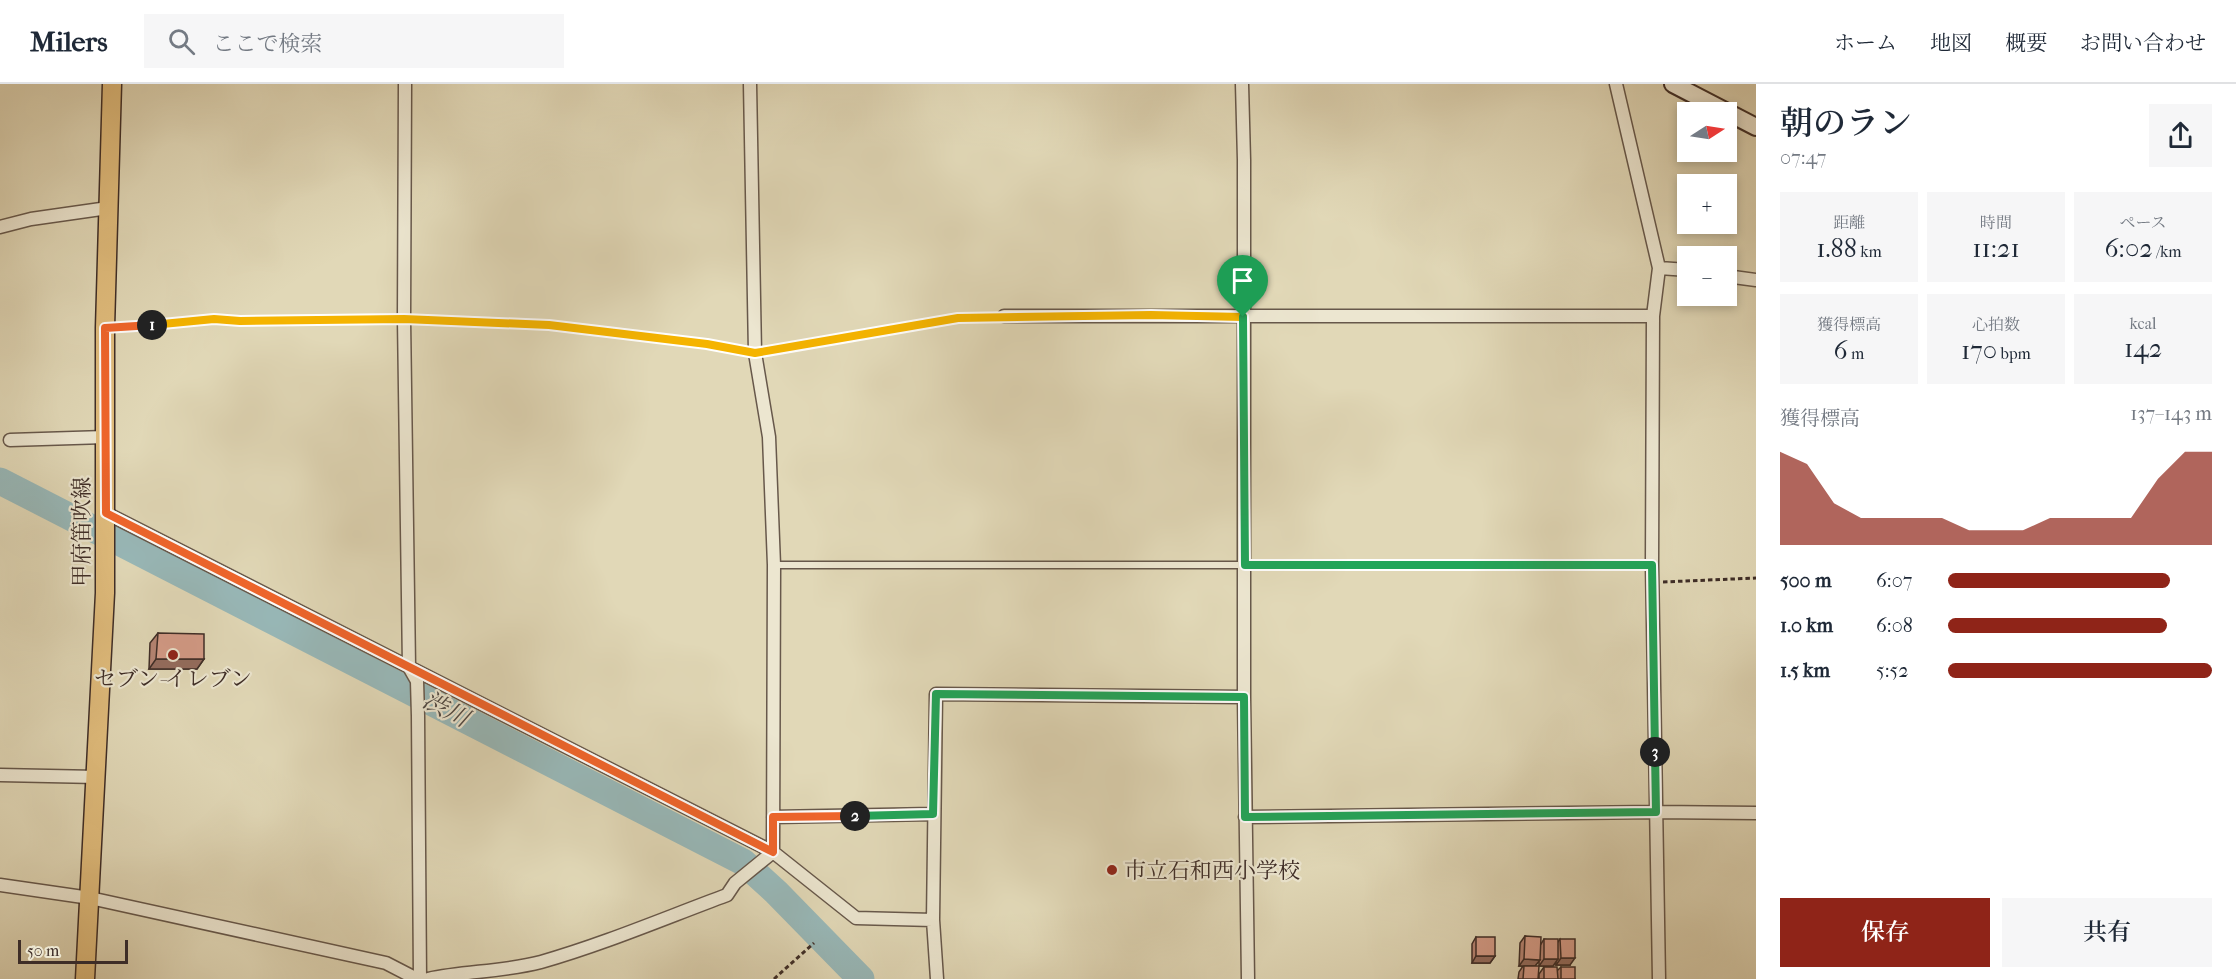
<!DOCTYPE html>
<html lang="ja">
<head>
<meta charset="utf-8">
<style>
  body { margin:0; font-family:"IM FELL French Canon","Noto Serif JP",serif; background:#f6f6f7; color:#1f2937; height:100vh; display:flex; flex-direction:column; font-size:22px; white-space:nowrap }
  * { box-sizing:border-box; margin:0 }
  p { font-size:20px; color:#747a83 }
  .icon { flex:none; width:33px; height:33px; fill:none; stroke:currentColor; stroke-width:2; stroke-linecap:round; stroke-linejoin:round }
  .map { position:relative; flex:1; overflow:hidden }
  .panel { display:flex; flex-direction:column; background:#fff; width:480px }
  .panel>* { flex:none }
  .needle { width:39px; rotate:78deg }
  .fabs { position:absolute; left:1677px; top:18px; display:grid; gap:12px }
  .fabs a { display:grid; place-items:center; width:60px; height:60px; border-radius:0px; background:#fff; box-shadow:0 3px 9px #0003; font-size:30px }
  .scale { position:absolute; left:18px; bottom:15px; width:110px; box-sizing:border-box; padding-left:6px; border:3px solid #3e2d27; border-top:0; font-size:16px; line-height:21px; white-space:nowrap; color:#3e2d27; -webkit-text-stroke:4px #ece6d0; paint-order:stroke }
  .pin { position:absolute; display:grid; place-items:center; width:51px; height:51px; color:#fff; margin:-62px -26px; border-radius:50% 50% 50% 0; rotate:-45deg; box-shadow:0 0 6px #0007 }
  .pin .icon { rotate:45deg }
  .km { position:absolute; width:30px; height:30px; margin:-15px; border-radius:50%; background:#222; color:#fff; font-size:16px; line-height:30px; text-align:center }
  .round { display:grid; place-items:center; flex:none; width:63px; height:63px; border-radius:0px; background:#f6f6f7 }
  .overview { display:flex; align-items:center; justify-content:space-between; height:102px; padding:0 24px }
  h1 { font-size:33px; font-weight:600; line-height:45px }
  .metrics { display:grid; grid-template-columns:repeat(3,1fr); gap:9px; height:102px; padding:6px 24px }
  .metrics div { display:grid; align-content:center; border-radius:0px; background:#f6f6f7; text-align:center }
  .metrics b { font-size:26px; font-weight:600 }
  .metrics small { font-size:16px; font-weight:400 }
  .metrics p { font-size:16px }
  .chart { height:168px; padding:12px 24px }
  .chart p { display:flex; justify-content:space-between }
  .chart svg { width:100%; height:108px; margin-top:6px; fill:#8f2418; opacity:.7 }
  .primary-button { display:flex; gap:12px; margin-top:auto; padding:12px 24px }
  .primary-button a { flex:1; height:69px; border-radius:0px; background:#8f2418; color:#fff; font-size:24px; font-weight:600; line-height:69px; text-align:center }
  .primary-button a+a { background:#f6f6f7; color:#1f2937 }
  ul { padding:0 24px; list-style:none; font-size:20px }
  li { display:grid; grid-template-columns:96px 72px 1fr; align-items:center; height:45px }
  li i { height:15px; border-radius:8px; background:#8f2418 }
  header { display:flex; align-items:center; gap:36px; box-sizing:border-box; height:84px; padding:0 30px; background:#fff; border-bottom:2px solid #e0e1e3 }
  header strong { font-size:28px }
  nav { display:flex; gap:33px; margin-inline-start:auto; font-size:21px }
  .search { width:420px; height:54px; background:#f6f6f7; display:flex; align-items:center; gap:15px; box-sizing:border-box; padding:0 21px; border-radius:0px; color:#747a83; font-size:22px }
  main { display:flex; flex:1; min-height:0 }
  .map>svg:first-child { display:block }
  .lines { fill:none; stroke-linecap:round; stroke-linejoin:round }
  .river { stroke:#98b8b8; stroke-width:27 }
  .lane-casing { stroke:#67584b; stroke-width:9 }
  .street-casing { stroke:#67584b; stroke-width:15 }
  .secondary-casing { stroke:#3e2d27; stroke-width:20 }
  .primary-casing { stroke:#3e2d27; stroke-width:21 }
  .path { stroke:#3e2d27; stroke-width:3; stroke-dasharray:4.5 3; stroke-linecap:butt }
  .lane { stroke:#ece6d0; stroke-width:6 }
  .street { stroke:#ece6d0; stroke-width:12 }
  .secondary { stroke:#ece6d0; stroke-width:16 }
  .primary { stroke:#e0bc7c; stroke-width:18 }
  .wall { fill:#b68574; stroke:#3e2d27; stroke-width:1.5 }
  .shaded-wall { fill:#946c5e; stroke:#3e2d27; stroke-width:1.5 }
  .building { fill:#d49b87; stroke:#3e2d27; stroke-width:1.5 }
  .split-1-casing { stroke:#fff; stroke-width:12 }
  .split-2-casing { stroke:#fff; stroke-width:12 }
  .split-3-casing { stroke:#fff; stroke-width:12 }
  .split-4-casing { stroke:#fff; stroke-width:12 }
  .split-1 { stroke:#f5b400; stroke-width:8 }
  .split-2 { stroke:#f0652b; stroke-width:8 }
  .split-3 { stroke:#22a559; stroke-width:8 }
  .split-4 { stroke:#22a559; stroke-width:8 }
  .poi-dot { fill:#8f2418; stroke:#ece6d0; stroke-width:2 }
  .labels { text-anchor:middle; stroke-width:4.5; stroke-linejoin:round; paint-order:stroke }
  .street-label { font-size:22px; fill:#3e2d27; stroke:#ece6d0 }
  .poi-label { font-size:22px; fill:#3e2d27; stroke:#ece6d0 }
  .water-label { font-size:24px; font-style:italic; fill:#504944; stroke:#ece6d0 }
</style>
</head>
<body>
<header>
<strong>Milers</strong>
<div class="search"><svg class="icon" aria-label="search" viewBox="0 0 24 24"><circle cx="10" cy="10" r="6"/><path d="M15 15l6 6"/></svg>ここで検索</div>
<nav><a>ホーム</a><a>地図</a><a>概要</a><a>お問い合わせ</a></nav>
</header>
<main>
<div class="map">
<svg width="1756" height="895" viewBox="0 0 1756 895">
  <rect width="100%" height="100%" fill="#e1d8b7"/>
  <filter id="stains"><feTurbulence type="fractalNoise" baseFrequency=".00333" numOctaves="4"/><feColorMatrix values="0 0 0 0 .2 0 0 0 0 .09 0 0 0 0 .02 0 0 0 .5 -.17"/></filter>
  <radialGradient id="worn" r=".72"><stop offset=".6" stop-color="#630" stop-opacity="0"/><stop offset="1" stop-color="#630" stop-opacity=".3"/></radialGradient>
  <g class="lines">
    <!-- river -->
    <path class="river" d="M0 397 743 778 776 808 861 895"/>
    <defs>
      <path id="lane" d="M106 244 214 235 240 237 404 235 549 241 707 260 755 269
        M774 481H1244"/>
      <path id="street" d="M405 0 404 235 409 583 417 597 418 632 420 895
        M750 0 755 269 769 353 774 481 773 768
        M1242 0 1244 76V613L1248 895
        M1616 0 1659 184 1653 232 1652 481 1659 895
        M0 143 31 135 108 124
        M1659 184 1688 186
        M1726 192 1756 196
        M1004 232H1653
        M10 356 105 353
        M106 429 773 768 856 834 933 836
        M0 691 97 693
        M773 733 933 730
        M1245 733 1656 728 1756 729
        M0 801 90 814 386 879 417 895
        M428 895C465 887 503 888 541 878 604 860 665 834 727 811L735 799 773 768
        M937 895 933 836 936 610 1244 613"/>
      <path id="secondary" d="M1673 0 1756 43"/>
      <path id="primary" d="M85 895 105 509V244L112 0"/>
    </defs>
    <!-- lane casing -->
    <use href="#lane" class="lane-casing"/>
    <!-- street casing -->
    <use href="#street" class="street-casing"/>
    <!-- secondary casing -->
    <use href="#secondary" class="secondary-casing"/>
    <!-- primary casing -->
    <use href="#primary" class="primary-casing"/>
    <!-- path -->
    <path class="path" d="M766 267 958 234 993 233
      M1255 481H1641
      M1663 498 1756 494
      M774 895 814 859"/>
    <!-- lane -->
    <use href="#lane" class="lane"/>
    <!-- street -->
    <use href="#street" class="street"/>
    <!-- secondary -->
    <use href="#secondary" class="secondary"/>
    <!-- primary -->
    <use href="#primary" class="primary"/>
  </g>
  <!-- wall -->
  <path class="wall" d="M158 549 204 575 197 585H149L150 559Z
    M1525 852 1541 860 1544 855 1558 858 1560 855 1570 881H1556V878L1553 882H1539V877L1535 882 1538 895H1518L1519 888 1523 882H1519L1520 859Z
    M1476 853 1495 872 1490 879H1472V860Z
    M1544 883 1557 887 1561 883 1575 895H1539V890Z"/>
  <!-- shaded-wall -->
  <path class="shaded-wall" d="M156 575H204L197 585H149Z
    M1476 872H1495L1490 879H1472Z
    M1561 874H1575L1570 881H1556Z
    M1524 875 1540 876 1535 882H1519Z
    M1544 875H1558L1553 882H1539Z"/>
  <!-- building -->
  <path class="building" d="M158 549 204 550V575H156Z
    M1525 852 1541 853 1540 876 1524 875Z
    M1476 853H1495V872H1476Z
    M1544 855H1558V875H1544Z
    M1560 855H1575V874H1561Z
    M1524 882H1539L1538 895H1523Z
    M1544 883H1557L1558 895H1544Z
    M1561 883H1575V895H1561Z"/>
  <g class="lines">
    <defs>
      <path id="split-1" d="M152 241 214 235 240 237 404 235 549 241 707 260 755 269 958 234 1151 231 1243 233"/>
      <path id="split-2" d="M152 241 105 244 106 429 773 768V733L855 732"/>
      <path id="split-3" d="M855 732 933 730 936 610 1244 613 1245 733 1656 728 1655 668"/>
      <path id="split-4" d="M1243 233 1245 481H1652L1655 668"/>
    </defs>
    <!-- split-1 casing -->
    <use href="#split-1" class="split-1-casing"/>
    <!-- split-2 casing -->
    <use href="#split-2" class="split-2-casing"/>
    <!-- split-3 casing -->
    <use href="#split-3" class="split-3-casing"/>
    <!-- split-4 casing -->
    <use href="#split-4" class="split-4-casing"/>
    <!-- split-1 -->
    <use href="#split-1" class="split-1"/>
    <!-- split-2 -->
    <use href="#split-2" class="split-2"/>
    <!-- split-3 -->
    <use href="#split-3" class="split-3"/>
    <!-- split-4 -->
    <use href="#split-4" class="split-4"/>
  </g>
  <!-- markers -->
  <g class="poi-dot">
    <circle cx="173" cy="571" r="6"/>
    <circle cx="1112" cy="786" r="6"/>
  </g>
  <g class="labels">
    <!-- street labels -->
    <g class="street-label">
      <text transform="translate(81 448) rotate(-90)" y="8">甲府笛吹線</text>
    </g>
    <!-- poi labels -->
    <g class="poi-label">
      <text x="173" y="602">セブン-イレブン</text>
      <text x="1124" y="794" text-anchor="start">市立石和西小学校</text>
    </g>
    <!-- water labels -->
    <g class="water-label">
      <text transform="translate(446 625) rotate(27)" y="8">渋川</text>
    </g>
  </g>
  <rect width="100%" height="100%" filter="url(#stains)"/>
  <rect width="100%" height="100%" fill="url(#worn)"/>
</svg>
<div class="fabs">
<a><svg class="needle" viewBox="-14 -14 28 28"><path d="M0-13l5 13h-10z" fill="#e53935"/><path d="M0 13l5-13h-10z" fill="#747a83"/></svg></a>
<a>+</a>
<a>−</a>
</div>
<div class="scale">50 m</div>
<div class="pin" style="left:1243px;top:233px;background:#1e9e55"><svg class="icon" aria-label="arrive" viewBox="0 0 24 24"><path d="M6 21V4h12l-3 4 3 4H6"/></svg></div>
<b class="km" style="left:152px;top:241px">1</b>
<b class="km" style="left:855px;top:732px">2</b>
<b class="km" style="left:1655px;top:668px">3</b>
</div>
<section class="panel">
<div class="overview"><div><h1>朝のラン</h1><p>07:47</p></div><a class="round"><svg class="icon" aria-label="share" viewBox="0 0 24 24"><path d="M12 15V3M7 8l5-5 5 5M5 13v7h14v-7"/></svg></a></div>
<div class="metrics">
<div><p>距離</p><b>1.88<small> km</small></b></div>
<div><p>時間</p><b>11:21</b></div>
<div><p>ペース</p><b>6:02<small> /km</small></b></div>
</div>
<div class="metrics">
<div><p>獲得標高</p><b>6<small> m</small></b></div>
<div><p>心拍数</p><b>170<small> bpm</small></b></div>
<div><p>kcal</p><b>142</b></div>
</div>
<div class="chart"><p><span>獲得標高</span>137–143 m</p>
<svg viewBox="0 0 160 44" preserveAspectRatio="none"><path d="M0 44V6L10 11L20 27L30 33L40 33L50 33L60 33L70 38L80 38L90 38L100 33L110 33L120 33L130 33L140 17L150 6L160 6V44z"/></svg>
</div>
<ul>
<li><b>500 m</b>6:07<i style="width:84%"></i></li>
<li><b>1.0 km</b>6:08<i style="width:83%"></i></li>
<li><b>1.5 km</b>5:52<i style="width:100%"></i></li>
</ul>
<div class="primary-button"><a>保存</a><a>共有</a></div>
</section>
</main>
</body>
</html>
